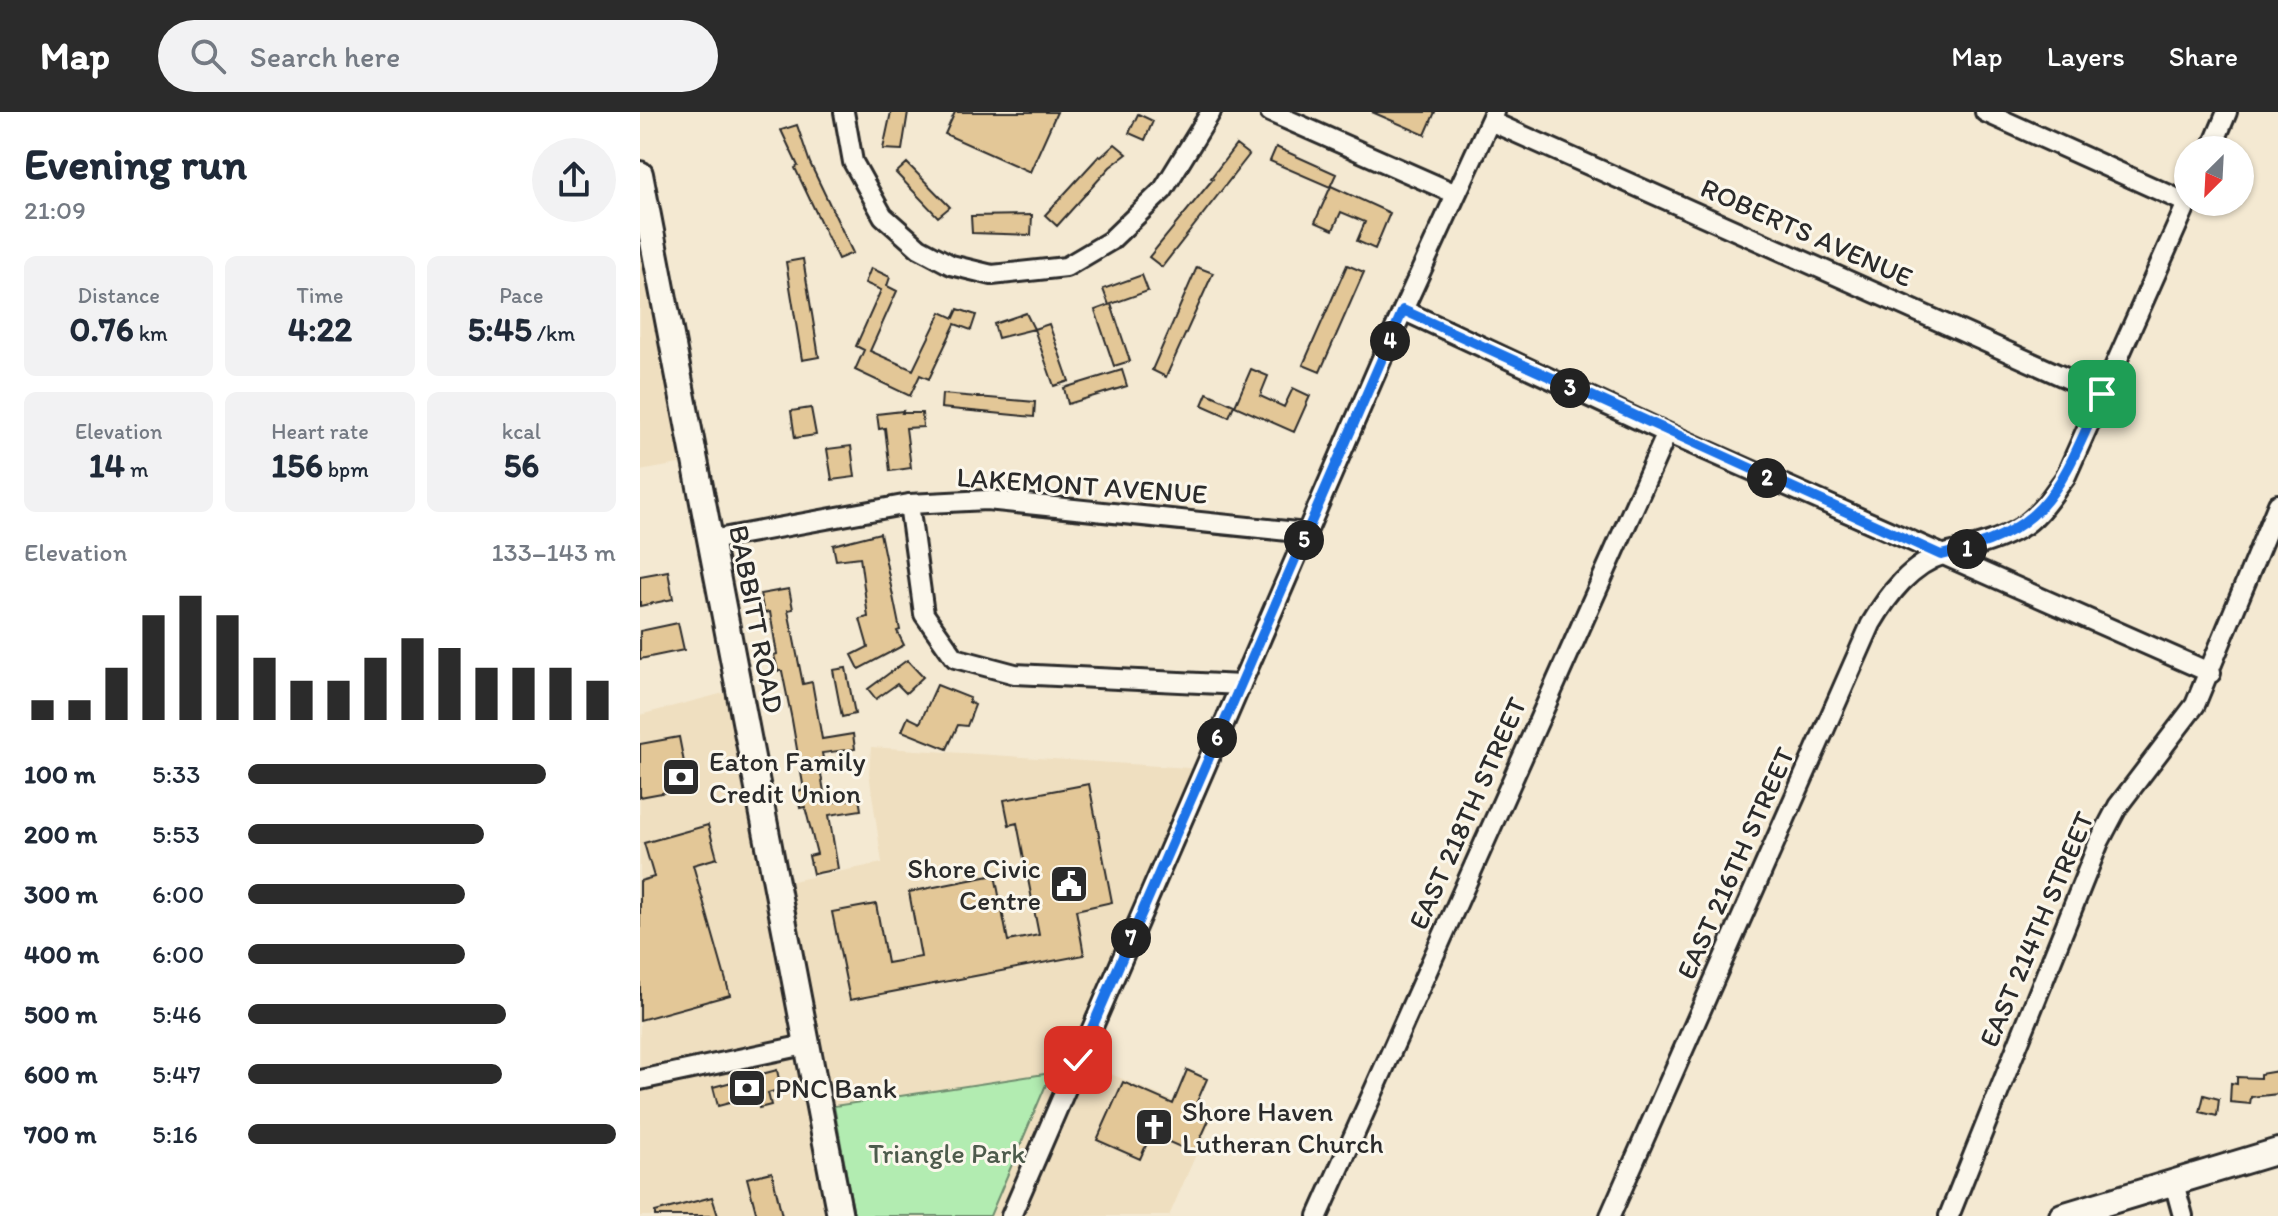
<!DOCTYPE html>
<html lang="en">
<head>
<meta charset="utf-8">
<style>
  body { margin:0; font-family:Itim,sans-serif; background:#f2f2f3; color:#1f2937; height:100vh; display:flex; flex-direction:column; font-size:30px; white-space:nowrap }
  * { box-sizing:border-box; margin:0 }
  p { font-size:26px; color:#747a83 }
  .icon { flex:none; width:44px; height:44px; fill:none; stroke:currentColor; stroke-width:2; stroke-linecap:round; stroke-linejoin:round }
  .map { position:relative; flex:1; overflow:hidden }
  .drawer { display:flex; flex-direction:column; background:#fff; width:640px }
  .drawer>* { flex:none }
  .needle { width:52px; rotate:204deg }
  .tools { position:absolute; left:1534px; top:24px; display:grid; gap:16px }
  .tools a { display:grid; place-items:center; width:80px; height:80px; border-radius:50%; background:#fff; box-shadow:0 2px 6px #0004; font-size:40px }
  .pin { position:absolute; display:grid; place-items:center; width:68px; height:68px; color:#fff; margin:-34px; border-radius:16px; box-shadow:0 4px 12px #0006 }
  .km { position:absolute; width:40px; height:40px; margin:-20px; border-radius:50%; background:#222; color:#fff; font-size:22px; line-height:40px; text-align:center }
  .round { display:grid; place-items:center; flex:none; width:84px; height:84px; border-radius:42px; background:#f2f2f3 }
  .overview { display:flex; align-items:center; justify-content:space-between; height:136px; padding:0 24px }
  h1 { font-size:44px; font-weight:700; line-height:60px }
  .metrics { display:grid; grid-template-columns:repeat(3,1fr); gap:12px; height:136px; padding:8px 24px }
  .metrics div { display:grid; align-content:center; border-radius:12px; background:#f2f2f3; text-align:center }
  .metrics b { font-size:34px; font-weight:700 }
  .metrics small { font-size:22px; font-weight:400 }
  .metrics p { font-size:22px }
  .chart { height:224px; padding:16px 24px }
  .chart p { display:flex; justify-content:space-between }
  .chart svg { width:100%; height:144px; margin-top:8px; stroke:#2b2b2b; stroke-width:6 }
  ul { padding:0 24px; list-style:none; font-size:26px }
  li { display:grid; grid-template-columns:128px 96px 1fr; align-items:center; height:60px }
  li i { height:20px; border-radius:10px; background:#2b2b2b }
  header { display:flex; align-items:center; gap:48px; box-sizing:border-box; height:112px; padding:0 40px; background:#2b2b2b; color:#fff }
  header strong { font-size:38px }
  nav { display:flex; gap:44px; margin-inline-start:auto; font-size:28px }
  .search { width:560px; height:72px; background:#f2f2f3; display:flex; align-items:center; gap:20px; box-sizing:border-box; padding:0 28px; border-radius:44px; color:#747a83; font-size:30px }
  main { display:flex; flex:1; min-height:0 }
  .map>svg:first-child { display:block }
  .built { fill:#efdfc0 }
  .green { fill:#b2ecb1; stroke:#6e8c6e; stroke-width:2 }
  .building { fill:#e3c797; stroke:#2b2b2b; stroke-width:2 }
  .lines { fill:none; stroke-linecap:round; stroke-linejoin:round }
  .minor-casing { stroke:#2b2b2b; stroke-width:24 }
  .major-casing { stroke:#2b2b2b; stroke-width:30 }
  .minor { stroke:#fbf7ec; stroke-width:18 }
  .major { stroke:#fbf7ec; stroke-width:24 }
  .route-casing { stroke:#fff; stroke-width:16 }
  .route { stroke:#1a73e8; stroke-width:10 }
  .labels { text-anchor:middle; stroke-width:6; stroke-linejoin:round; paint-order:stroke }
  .street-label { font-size:28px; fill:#2b2b2b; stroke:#fbf7ec }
  .poi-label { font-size:28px; fill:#2b2b2b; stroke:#fbf7ec; text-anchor:start }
  .park-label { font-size:28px; fill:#4d5b4c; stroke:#fbf7ec }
</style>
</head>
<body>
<header>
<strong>Map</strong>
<div class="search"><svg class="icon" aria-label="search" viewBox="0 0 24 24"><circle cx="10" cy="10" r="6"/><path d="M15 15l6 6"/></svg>Search here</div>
<nav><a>Map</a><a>Layers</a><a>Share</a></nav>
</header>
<main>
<section class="drawer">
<div class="overview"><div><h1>Evening run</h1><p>21:09</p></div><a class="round"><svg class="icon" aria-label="share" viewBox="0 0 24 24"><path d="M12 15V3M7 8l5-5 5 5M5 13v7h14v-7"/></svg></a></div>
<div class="metrics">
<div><p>Distance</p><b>0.76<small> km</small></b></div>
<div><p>Time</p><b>4:22</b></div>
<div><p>Pace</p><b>5:45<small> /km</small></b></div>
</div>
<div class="metrics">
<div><p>Elevation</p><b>14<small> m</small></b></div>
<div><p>Heart rate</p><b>156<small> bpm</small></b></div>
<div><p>kcal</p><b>56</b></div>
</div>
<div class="chart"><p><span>Elevation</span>133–143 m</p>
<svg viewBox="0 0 160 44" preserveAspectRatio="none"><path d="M5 44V38M15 44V38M25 44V28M35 44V12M45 44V6M55 44V12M65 44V25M75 44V32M85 44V32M95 44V25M105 44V19M115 44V22M125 44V28M135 44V28M145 44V28M155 44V32"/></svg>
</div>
<ul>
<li><b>100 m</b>5:33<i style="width:81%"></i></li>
<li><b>200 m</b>5:53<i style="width:64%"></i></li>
<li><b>300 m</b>6:00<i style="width:59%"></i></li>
<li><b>400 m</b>6:00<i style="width:59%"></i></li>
<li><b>500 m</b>5:46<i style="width:70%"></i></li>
<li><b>600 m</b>5:47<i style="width:69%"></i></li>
<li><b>700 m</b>5:16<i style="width:100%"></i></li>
</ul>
</section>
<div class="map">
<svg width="1638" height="1104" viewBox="0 0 1638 1104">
  <rect width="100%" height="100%" fill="#f4e9d2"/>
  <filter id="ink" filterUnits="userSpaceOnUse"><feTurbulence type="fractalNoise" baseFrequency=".0125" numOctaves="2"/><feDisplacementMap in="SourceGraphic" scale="16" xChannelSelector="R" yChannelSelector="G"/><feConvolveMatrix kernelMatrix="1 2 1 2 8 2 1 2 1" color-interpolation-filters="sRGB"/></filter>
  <g filter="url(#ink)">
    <!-- built -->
    <path class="built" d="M0 80 56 349 0 359Z
      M99 577 137 772 242 751 229 661 231 635 564 657 439 948 572 1006 529 1104H0V603Z"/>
    <!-- green -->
    <path class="green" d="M411 961 350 1104H214L194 994Z"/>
    <!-- building -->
    <path class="building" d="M251 0H268L262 38 243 37Z
      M315 0H417L390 60 305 22Z
      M732 0H795L785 23Z
      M498 2 513 9 505 28 489 21Z
      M157 13 170 51 213 141 198 147 155 56 158 54 141 18Z
      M475 32 487 42 470 55 417 114 405 103 459 44 461 45Z
      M596 33 609 43 522 155 509 145 573 67 571 66Z
      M636 35 696 62 690 75 630 49Z
      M267 51 310 95 298 105 256 61Z
      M691 74 750 101 735 137 717 129 725 110 701 100 693 118 675 110Z
      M392 103 391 123 332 121 331 104Z
      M163 147 179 245 162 248 146 150Z
      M707 153 724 160 680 260 663 253Z
      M557 155 573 161 526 265 512 258Z
      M231 156 250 165 247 174 257 179 230 239 273 258 301 200 314 206 318 197 336 203 331 218 315 212 289 267 280 263 270 284 215 258 224 238 216 234 241 178 225 171Z
      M502 163 508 179 471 192 490 249 474 254 455 198 469 193 463 177Z
      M386 201 394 217 358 226 354 212Z
      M409 212 429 269 414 274 394 217Z
      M611 257 628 264 620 284 644 295 653 276 670 284 654 320 595 294Z
      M482 258 487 274 428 292 424 276Z
      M567 281 594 293 589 305 562 293Z
      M302 282 395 290 394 305 301 296Z
      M171 296 176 323 155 326 151 299Z
      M263 299 262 301H282L283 315 266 316 271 356 250 359 245 316 239 317 237 302Z
      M211 334 215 365 192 368 187 337Z
      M240 421 260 518 257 519 264 533 219 557 212 543 228 535 220 507 228 505 220 445 196 448 193 433Z
      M28 459 33 487 0 494V464Z
      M149 477 153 497 148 498 163 572 172 570 182 627 213 622 215 637 182 641 185 657H180L186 691 219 686 221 698 189 703 198 757 173 762 169 744 177 742 165 695 160 696 157 679 164 678 152 608 142 559H138L134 543 137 542 130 500 124 501 120 482Z
      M38 511 44 538 0 547V519Z
      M267 548 283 565 266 581 257 572 236 587 228 577Z
      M206 556 215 602 202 605 193 558Z
      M297 573 330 586 329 590 335 593 327 614 318 613 307 637 262 619 268 605 280 611Z
      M39 625 49 676 0 685V632Z
      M449 672 472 790 436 798 444 843 210 888 192 800 236 792 247 851 281 845 269 780 355 763 368 829 399 823 377 711 369 713 364 688Z
      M68 713 77 746 53 753 90 883 0 908V769L14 765 4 731Z
      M137 958 141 977 128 981 131 993 119 996 116 984 78 994 73 975Z
      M547 958 567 967 552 1001 569 1008 554 1041 511 1022 500 1047 457 1028 483 970 533 992Z
      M1638 959V982L1611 985 1610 992 1590 990 1591 971 1597 972V965L1620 966V962Z
      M1564 983 1579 987 1577 1004 1560 1000Z
      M132 1060 142 1104H117L107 1066Z
      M72 1085 78 1104H15V1100Z"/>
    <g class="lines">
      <defs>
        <path id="minor" d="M204 0 213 50 243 104 279 136 311 153 352 163 426 155 470 129 523 78 571 0
          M630 0 816 82
          M1345 0 1547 91
          M850 9 1462 282
          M1571 38 1587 0
          M763 198 1027 321 1571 561
          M269 392 284 502 315 546 375 562 601 573
          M71 428 269 392 347 388 667 421
          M0 968 165 933
          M1534 1071 1543 1104
          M371 1104 763 198 854 0
          M678 1104 1027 321
          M970 1104 1231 512C1248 483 1271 452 1305 442 1331 435 1356 430 1380 416 1400 404 1411 384 1425 366L1548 89
          M1309 1104 1459 730 1478 694 1555 593 1638 392"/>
        <path id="major" d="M0 62 200 1104
          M1422 1104 1638 1039"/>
      </defs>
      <!-- minor casing -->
      <use href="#minor" class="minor-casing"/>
      <!-- major casing -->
      <use href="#major" class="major-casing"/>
      <!-- minor -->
      <use href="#minor" class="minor"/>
      <!-- major -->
      <use href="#major" class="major"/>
    </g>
  </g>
  <g class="lines" filter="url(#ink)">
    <defs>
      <path id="route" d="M438 948 763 198 1301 443C1410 420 1420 375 1462 282"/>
    </defs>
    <!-- route casing -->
    <use href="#route" class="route-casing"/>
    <!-- route -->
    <use href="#route" class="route"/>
  </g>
  <!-- icons -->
  <defs>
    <symbol id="bank-square" viewBox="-11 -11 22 22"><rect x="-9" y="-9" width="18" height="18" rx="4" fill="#2b2b2b" stroke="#fbf7ec"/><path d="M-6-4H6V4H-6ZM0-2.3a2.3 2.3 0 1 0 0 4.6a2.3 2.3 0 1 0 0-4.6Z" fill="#fff"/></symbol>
    <symbol id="civic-square" viewBox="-11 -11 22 22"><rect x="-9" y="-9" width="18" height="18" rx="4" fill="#2b2b2b" stroke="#fbf7ec"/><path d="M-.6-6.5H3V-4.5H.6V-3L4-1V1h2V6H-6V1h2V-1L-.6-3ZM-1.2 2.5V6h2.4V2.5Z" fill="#fff"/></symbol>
    <symbol id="church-square" viewBox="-11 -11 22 22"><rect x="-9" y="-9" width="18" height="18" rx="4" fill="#2b2b2b" stroke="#fbf7ec"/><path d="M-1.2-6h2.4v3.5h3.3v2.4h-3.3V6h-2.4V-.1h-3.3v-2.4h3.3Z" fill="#fff"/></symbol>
  </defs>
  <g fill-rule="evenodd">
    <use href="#bank-square" x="19" y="643" width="44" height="44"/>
    <use href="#civic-square" x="407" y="750" width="44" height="44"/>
    <use href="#bank-square" x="85" y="954" width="44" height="44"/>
    <use href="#church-square" x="492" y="993" width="44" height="44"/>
  </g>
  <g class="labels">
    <!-- street labels -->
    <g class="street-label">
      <text transform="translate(1167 120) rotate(24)" y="10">ROBERTS AVENUE</text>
      <text transform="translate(442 373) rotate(4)" y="10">LAKEMONT AVENUE</text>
      <text transform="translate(117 507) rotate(79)" y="10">BABBITT ROAD</text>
      <text transform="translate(827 701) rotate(-66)" y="10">EAST 218TH STREET</text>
      <text transform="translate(1095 751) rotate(-66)" y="10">EAST 216TH STREET</text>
      <text transform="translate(1396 817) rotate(-67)" y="10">EAST 214TH STREET</text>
    </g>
    <!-- poi labels -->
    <g class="poi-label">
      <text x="69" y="659">Eaton Family<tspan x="69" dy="32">Credit Union</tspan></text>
      <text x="401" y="766" text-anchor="end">Shore Civic<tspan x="401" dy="32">Centre</tspan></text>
      <text x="135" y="986">PNC Bank</text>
      <text x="542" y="1009">Shore Haven<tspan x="542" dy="32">Lutheran Church</tspan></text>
    </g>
    <!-- park labels -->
    <g class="park-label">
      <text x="307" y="1051">Triangle Park</text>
    </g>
  </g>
</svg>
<div class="tools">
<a><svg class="needle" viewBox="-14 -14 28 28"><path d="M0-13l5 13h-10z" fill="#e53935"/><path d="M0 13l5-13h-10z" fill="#747a83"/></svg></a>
</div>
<div class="pin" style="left:1462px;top:282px;background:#1e9e55"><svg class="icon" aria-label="arrive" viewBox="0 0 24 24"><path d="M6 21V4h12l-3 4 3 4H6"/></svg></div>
<div class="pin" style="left:438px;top:948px;background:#d93025"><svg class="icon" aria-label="check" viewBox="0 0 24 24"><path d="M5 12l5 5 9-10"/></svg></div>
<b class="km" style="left:1327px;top:437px">1</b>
<b class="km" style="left:1127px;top:366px">2</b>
<b class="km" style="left:930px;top:276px">3</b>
<b class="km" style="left:750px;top:229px">4</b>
<b class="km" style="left:664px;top:428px">5</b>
<b class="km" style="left:577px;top:626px">6</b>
<b class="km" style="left:491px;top:826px">7</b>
</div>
</main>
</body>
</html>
